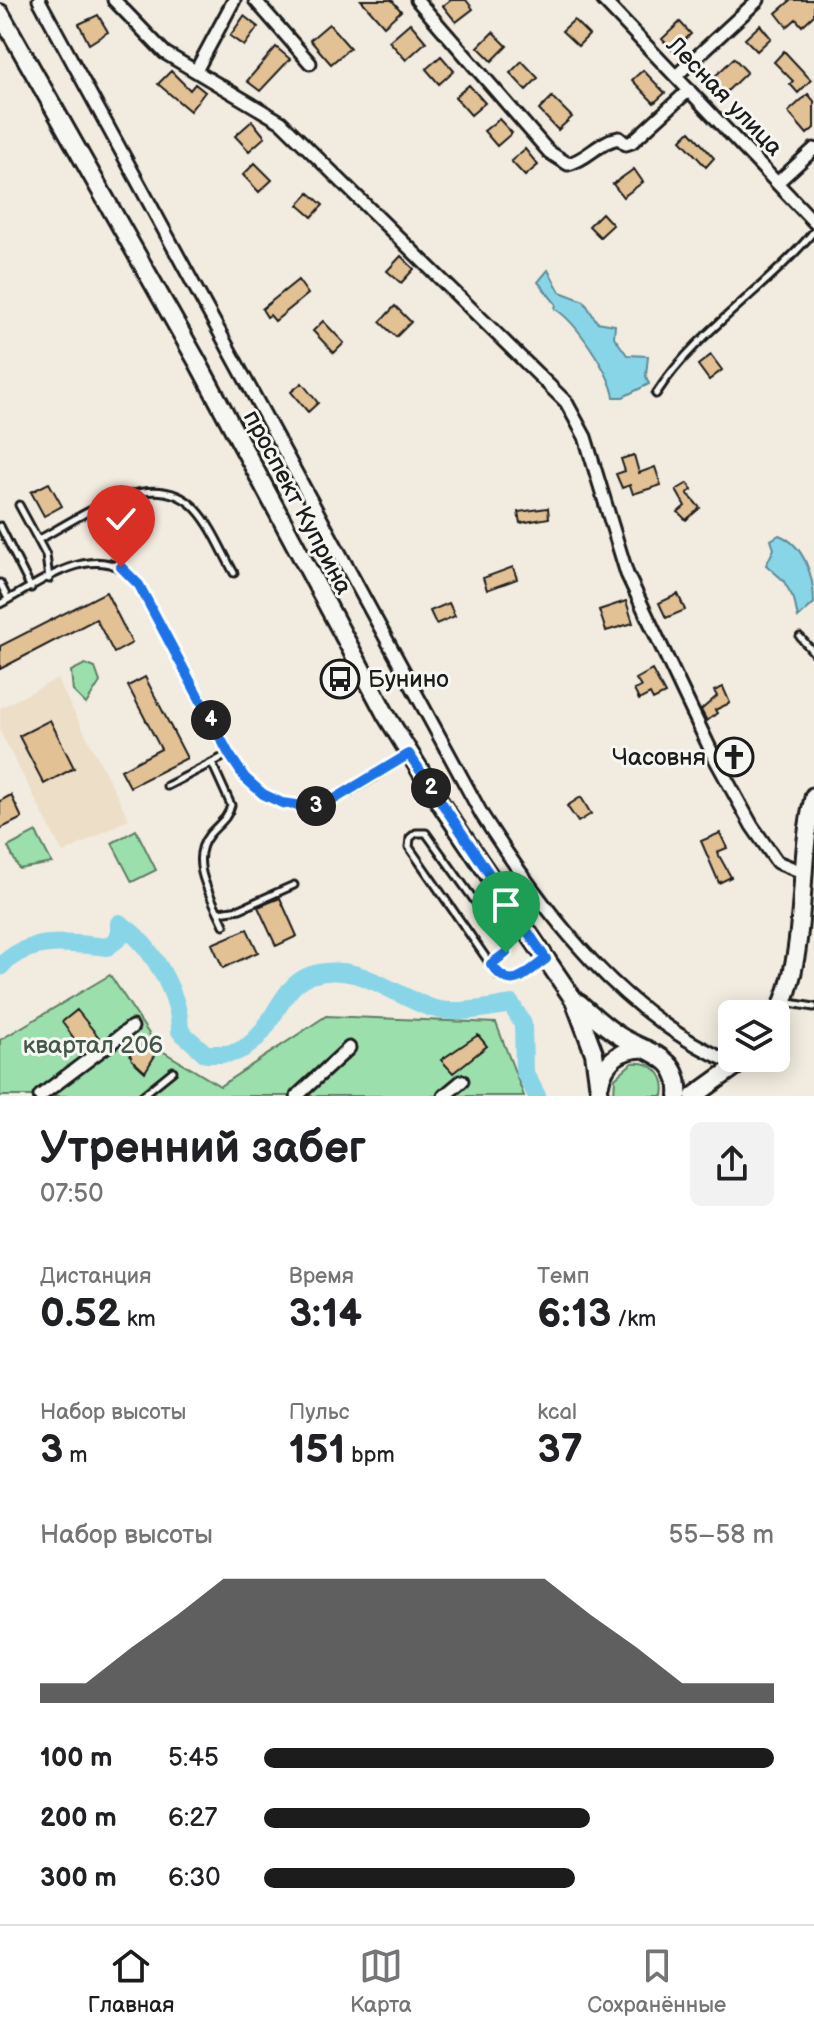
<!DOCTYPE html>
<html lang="ru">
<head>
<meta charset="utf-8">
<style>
  body { margin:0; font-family:"Balsamiq Sans",sans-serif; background:#f2f2f2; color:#202124; height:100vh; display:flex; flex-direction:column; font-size:30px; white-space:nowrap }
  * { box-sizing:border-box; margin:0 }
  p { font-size:26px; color:#757577 }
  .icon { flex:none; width:44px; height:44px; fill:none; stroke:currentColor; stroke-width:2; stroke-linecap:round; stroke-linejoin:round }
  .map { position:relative; height:1096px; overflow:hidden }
  .side { display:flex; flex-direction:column; background:#fff; flex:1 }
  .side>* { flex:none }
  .buttons { position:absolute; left:718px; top:1000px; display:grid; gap:16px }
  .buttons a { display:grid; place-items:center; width:72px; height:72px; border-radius:12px; background:#fff; box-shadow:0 4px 20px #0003; font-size:40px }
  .pin { position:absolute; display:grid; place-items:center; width:68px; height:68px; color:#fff; margin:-82px -34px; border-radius:50% 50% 50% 0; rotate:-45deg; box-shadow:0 0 8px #0007 }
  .pin .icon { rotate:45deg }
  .km { position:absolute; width:40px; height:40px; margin:-20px; border-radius:50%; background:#222; color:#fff; font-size:22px; line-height:40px; text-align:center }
  .round { display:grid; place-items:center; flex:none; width:84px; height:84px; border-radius:12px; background:#f2f2f2 }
  .overview { display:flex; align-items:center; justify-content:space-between; height:136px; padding:0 40px }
  h1 { font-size:44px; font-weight:700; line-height:60px }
  .metrics { display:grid; grid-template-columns:repeat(3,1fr); gap:12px; height:136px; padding:8px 40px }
  .metrics div { display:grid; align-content:center }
  .metrics b { font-size:40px; font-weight:700 }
  .metrics small { font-size:22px; font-weight:400 }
  .metrics p { font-size:22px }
  .chart { height:224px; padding:16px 40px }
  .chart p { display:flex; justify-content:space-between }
  .chart svg { width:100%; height:144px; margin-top:8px; fill:#1c1c1c; opacity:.7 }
  ul { padding:0 40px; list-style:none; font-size:26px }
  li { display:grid; grid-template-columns:128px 96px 1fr; align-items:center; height:60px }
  li i { height:20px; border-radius:10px; background:#1c1c1c }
  .tab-bar { display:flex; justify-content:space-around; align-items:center; height:112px; border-top:2px solid #e0e0e0; background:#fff; font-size:22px; color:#757577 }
  .tab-bar a { display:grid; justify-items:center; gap:4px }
  .tab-bar .active { color:#1c1c1c }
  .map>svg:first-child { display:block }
  .built { fill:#eddec8 }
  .green { fill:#9be0ac; stroke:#5c7e64; stroke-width:2 }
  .water { fill:#89d5e8; stroke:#5d8b96; stroke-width:2 }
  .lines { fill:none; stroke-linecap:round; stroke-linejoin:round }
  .river { stroke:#89d5e8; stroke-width:18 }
  .building { fill:#e2c194; stroke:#1c1c1c; stroke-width:2 }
  .service-casing { stroke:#1c1c1c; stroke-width:11 }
  .minor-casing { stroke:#1c1c1c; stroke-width:17 }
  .secondary-casing { stroke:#1c1c1c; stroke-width:22 }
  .service { stroke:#f6f6f2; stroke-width:5 }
  .minor { stroke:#f6f6f2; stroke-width:11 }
  .secondary { stroke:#f6f6f2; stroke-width:16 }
  .route-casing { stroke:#fff; stroke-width:16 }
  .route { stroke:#1a73e8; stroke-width:10 }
  .labels { text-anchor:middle; stroke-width:6; stroke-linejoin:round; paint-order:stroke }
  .street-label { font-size:24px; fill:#1c1c1c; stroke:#f6f6f2 }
  .poi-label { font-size:24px; fill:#1c1c1c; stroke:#f6f6f2; text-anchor:start }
  .park-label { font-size:24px; fill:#425747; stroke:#f6f6f2 }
</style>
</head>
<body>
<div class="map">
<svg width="814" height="1096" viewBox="0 0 814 1096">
  <rect width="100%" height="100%" fill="#f2ebdf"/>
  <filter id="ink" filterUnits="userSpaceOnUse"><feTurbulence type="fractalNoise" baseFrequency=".0125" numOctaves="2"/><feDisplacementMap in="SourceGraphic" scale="16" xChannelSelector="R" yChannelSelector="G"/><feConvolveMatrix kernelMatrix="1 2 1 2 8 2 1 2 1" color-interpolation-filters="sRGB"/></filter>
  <g filter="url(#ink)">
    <!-- built -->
    <path class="built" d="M57 679 129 819 63 853 0 731V708Z"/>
    <!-- green -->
    <path class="green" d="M85 664 95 668 100 682 86 704 73 691 71 671Z
      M136 830 156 870 132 882 112 843Z
      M36 832 52 863 19 869 8 847Z
      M110 975 159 1049 220 1086 326 1016 496 1023 524 1096H0V1040Z
      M632 1063C653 1061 667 1075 663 1096H614L615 1078Z"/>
    <!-- water -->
    <path class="water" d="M548 270 560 292 584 301 597 322 615 325 614 337 627 355 648 356 646 376 649 384 623 397H614C610 373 576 321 555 309L556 304 538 282Z
      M779 535C805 545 814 578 814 603L798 618 794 599 783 580 766 565 774 549 771 540Z"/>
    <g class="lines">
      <!-- river -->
      <path class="river" d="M0 967C29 936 69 943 107 947L119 938V923C150 942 180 994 180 1031L206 1054C215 1054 227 1055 236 1052 273 1039 276 987 311 975 358 960 391 995 432 1008 454 1015 488 1008 511 1004L523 1024 524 1071 537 1096"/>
    </g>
    <!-- building -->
    <path class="building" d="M361 0H392L401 11 384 26Z
      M451 0H466L473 9 456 22 443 6Z
      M791 0H814V15L802 26 796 19 787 27 776 13Z
      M98 15 108 32 89 44 79 24Z
      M244 16 258 27 244 46 230 36Z
      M574 20 589 35 578 46 562 31Z
      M680 22 691 34 673 51 662 39Z
      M410 23 426 42 406 60 389 41Z
      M329 24 350 48 331 64 310 40Z
      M760 25 771 38 757 51 745 39Z
      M493 32 507 46 492 61 478 47Z
      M276 47 290 59 260 91 247 81Z
      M784 51 811 80 798 93 790 84 793 81 774 62Z
      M441 56 454 71 439 84 426 69Z
      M734 58 747 72 720 98 707 84Z
      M522 61 538 78 526 90 510 73Z
      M643 70 665 93 654 103 632 80Z
      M171 71 190 90 195 84 205 92 190 111 158 84Z
      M469 85 485 103 471 115 455 97Z
      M808 94 814 101V128L807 134 788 112Z
      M552 97 572 117 558 130 539 110Z
      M499 119 512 133 497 146 484 131Z
      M252 121 265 137 249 151 235 136Z
      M690 131 714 158 706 167 681 140Z
      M525 149 538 165 525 176 511 161Z
      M255 163 272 180 259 192 243 175Z
      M634 169 643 182 623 197 613 184Z
      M309 193 323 205 312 217 298 205Z
      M602 213 613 225 600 237 589 226Z
      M401 256 414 269 401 283 387 271Z
      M298 280 308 294 275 321 270 315 267 317 262 309Z
      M395 306 411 322 396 337 380 322Z
      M323 321 344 343 334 353 313 331Z
      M711 355 722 370 709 380 698 365Z
      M302 383 318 403 308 412 291 392Z
      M634 455 639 473 655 467 661 485 633 494 630 485 622 488 616 474 625 471 621 459Z
      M49 483 62 506 44 516 31 492Z
      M688 483 692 490 687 493 700 508 686 520 678 512 685 506 676 490Z
      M548 508 549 518 520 523 518 512Z
      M513 567 517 579 487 590 483 578Z
      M106 592 132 643 114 653 96 619 0 669V646Z
      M678 594 685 610 666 618 659 603Z
      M626 601 633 623 606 631 599 610Z
      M449 603 455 616 436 624 430 611Z
      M652 670 665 694 653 700 650 694 639 700 634 690 641 687 636 679Z
      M145 677 187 758 130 787 121 770 161 749 128 686Z
      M723 687 730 703 715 710 717 713 707 721 701 710 717 696 714 691Z
      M50 720 74 768 44 784 19 736Z
      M11 795 22 818 0 829V801Z
      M581 797 591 814 578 822 567 806Z
      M720 833 727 848 717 852 731 877 719 883 701 841Z
      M280 898 297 936 276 946 258 907Z
      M247 929 258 952 223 968 212 944Z
      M77 1010 101 1040 84 1052 62 1022Z
      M478 1035 487 1046 453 1073 441 1060Z
      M147 1040 157 1052 145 1072 132 1060 128 1048 137 1041Z"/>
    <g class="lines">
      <defs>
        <path id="service" d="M656 394C697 330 766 290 814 231
          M19 505 38 540C79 518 153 463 196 509 212 526 222 552 234 573
          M0 526 31 588
          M38 540 46 555 49 579
          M0 583 8 599
          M0 604C42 582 101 534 139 585L237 766C290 842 351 792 408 755
          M800 637 814 653
          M212 763 231 805C228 819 218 824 209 835 187 862 213 899 224 925
          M167 786 229 754
          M219 912 240 909 294 885
          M491 964 506 953 507 946 426 833H416L410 838 409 847 498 975 517 980 545 960
          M784 1002 814 1007
          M142 1096 173 1071"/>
        <path id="minor" d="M39 0 482 815C545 914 626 1021 738 1065
          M114 0 165 53 281 122 566 402 585 437 627 574 713 755 752 826 777 862 802 872
          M255 0 310 63
          M417 0 549 152 568 164C587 160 599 141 619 138L626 144 632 142 689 90
          M603 0 814 222
          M197 69 234 0
          M676 76 758 0
          M777 183 814 149
          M40 1096 132 1027
          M297 1096 349 1048
          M444 1096 462 1081"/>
        <path id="secondary" d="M0 13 197 361 386 715 444 809 574 1000 594 1053 600 1096
          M579 1003C593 1015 607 1029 623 1038 651 1054 681 1057 678 1096
          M776 1019C810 953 796 868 814 796
          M600 1084C604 1061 622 1047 646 1049
          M694 1096 747 1058"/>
      </defs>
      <!-- service casing -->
      <use href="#service" class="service-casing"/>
      <!-- minor casing -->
      <use href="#minor" class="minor-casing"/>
      <!-- secondary casing -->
      <use href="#secondary" class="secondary-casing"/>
      <!-- service -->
      <use href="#service" class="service"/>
      <!-- minor -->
      <use href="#minor" class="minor"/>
      <!-- secondary -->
      <use href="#secondary" class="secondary"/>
    </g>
  </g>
  <g class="lines" filter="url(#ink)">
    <defs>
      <path id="route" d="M121 567 139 585 229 754 245 778 263 794 282 803 304 806 328 803 409 754 546 959C523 975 511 993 491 964L506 953"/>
    </defs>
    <!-- route casing -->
    <use href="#route" class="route-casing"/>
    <!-- route -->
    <use href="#route" class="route"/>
  </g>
  <!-- icons -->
  <defs>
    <symbol id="bus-ring" viewBox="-11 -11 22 22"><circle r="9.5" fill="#f6f6f2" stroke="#1c1c1c" stroke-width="1.5"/><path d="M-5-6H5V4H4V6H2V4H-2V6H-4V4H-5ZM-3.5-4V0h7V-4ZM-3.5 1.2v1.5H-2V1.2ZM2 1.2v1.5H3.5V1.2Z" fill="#1c1c1c"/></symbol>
    <symbol id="church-ring" viewBox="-11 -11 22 22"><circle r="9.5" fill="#f6f6f2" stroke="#1c1c1c" stroke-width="1.5"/><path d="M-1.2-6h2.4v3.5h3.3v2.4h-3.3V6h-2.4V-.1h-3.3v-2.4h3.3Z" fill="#1c1c1c"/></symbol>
  </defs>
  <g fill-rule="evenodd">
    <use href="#bus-ring" x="318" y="657" width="44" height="44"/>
    <use href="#church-ring" x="712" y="735" width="44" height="44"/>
  </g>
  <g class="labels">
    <!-- street labels -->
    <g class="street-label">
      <text transform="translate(725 96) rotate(46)" y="8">Лесная улица</text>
      <text transform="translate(298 502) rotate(62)" y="8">проспект Куприна</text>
    </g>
    <!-- poi labels -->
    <g class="poi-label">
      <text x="368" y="687">Бунино</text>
      <text x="706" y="765" text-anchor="end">Часовня</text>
    </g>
    <!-- park labels -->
    <g class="park-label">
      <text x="93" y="1053">квартал 206</text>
    </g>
  </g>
</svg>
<div class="buttons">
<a><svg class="icon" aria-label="layers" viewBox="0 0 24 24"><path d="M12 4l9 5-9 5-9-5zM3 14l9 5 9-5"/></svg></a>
</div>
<div class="pin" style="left:506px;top:953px;background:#1e9e55"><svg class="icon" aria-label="arrive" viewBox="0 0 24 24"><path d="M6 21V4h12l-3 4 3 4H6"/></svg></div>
<div class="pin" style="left:121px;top:567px;background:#d93025"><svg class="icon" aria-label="check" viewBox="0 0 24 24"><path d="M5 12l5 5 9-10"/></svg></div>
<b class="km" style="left:431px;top:788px">2</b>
<b class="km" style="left:316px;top:806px">3</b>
<b class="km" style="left:211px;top:720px">4</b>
</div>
<section class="side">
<div class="overview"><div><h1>Утренний забег</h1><p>07:50</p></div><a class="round"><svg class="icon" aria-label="share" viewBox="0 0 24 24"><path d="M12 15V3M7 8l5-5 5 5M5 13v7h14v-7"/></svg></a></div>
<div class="metrics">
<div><p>Дистанция</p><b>0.52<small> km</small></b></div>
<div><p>Время</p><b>3:14</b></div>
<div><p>Темп</p><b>6:13<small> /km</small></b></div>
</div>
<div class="metrics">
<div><p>Набор высоты</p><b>3<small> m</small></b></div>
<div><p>Пульс</p><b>151<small> bpm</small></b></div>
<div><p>kcal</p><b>37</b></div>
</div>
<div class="chart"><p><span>Набор высоты</span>55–58 m</p>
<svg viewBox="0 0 160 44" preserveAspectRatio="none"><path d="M0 44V38L10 38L20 27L30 17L40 6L50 6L60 6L70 6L80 6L90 6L100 6L110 6L120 17L130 27L140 38L150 38L160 38V44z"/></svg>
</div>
<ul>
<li><b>100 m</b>5:45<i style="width:100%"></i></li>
<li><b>200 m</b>6:27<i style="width:64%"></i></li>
<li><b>300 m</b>6:30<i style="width:61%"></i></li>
</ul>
</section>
<nav class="tab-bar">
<a class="active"><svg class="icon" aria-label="home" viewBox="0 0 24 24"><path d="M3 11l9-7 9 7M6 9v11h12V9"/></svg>Главная</a>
<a><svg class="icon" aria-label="map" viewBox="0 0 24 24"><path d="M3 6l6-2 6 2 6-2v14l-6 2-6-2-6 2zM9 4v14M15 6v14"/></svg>Карта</a>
<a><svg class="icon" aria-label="saved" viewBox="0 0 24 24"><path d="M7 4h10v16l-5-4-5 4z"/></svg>Сохранённые</a>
</nav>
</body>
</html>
